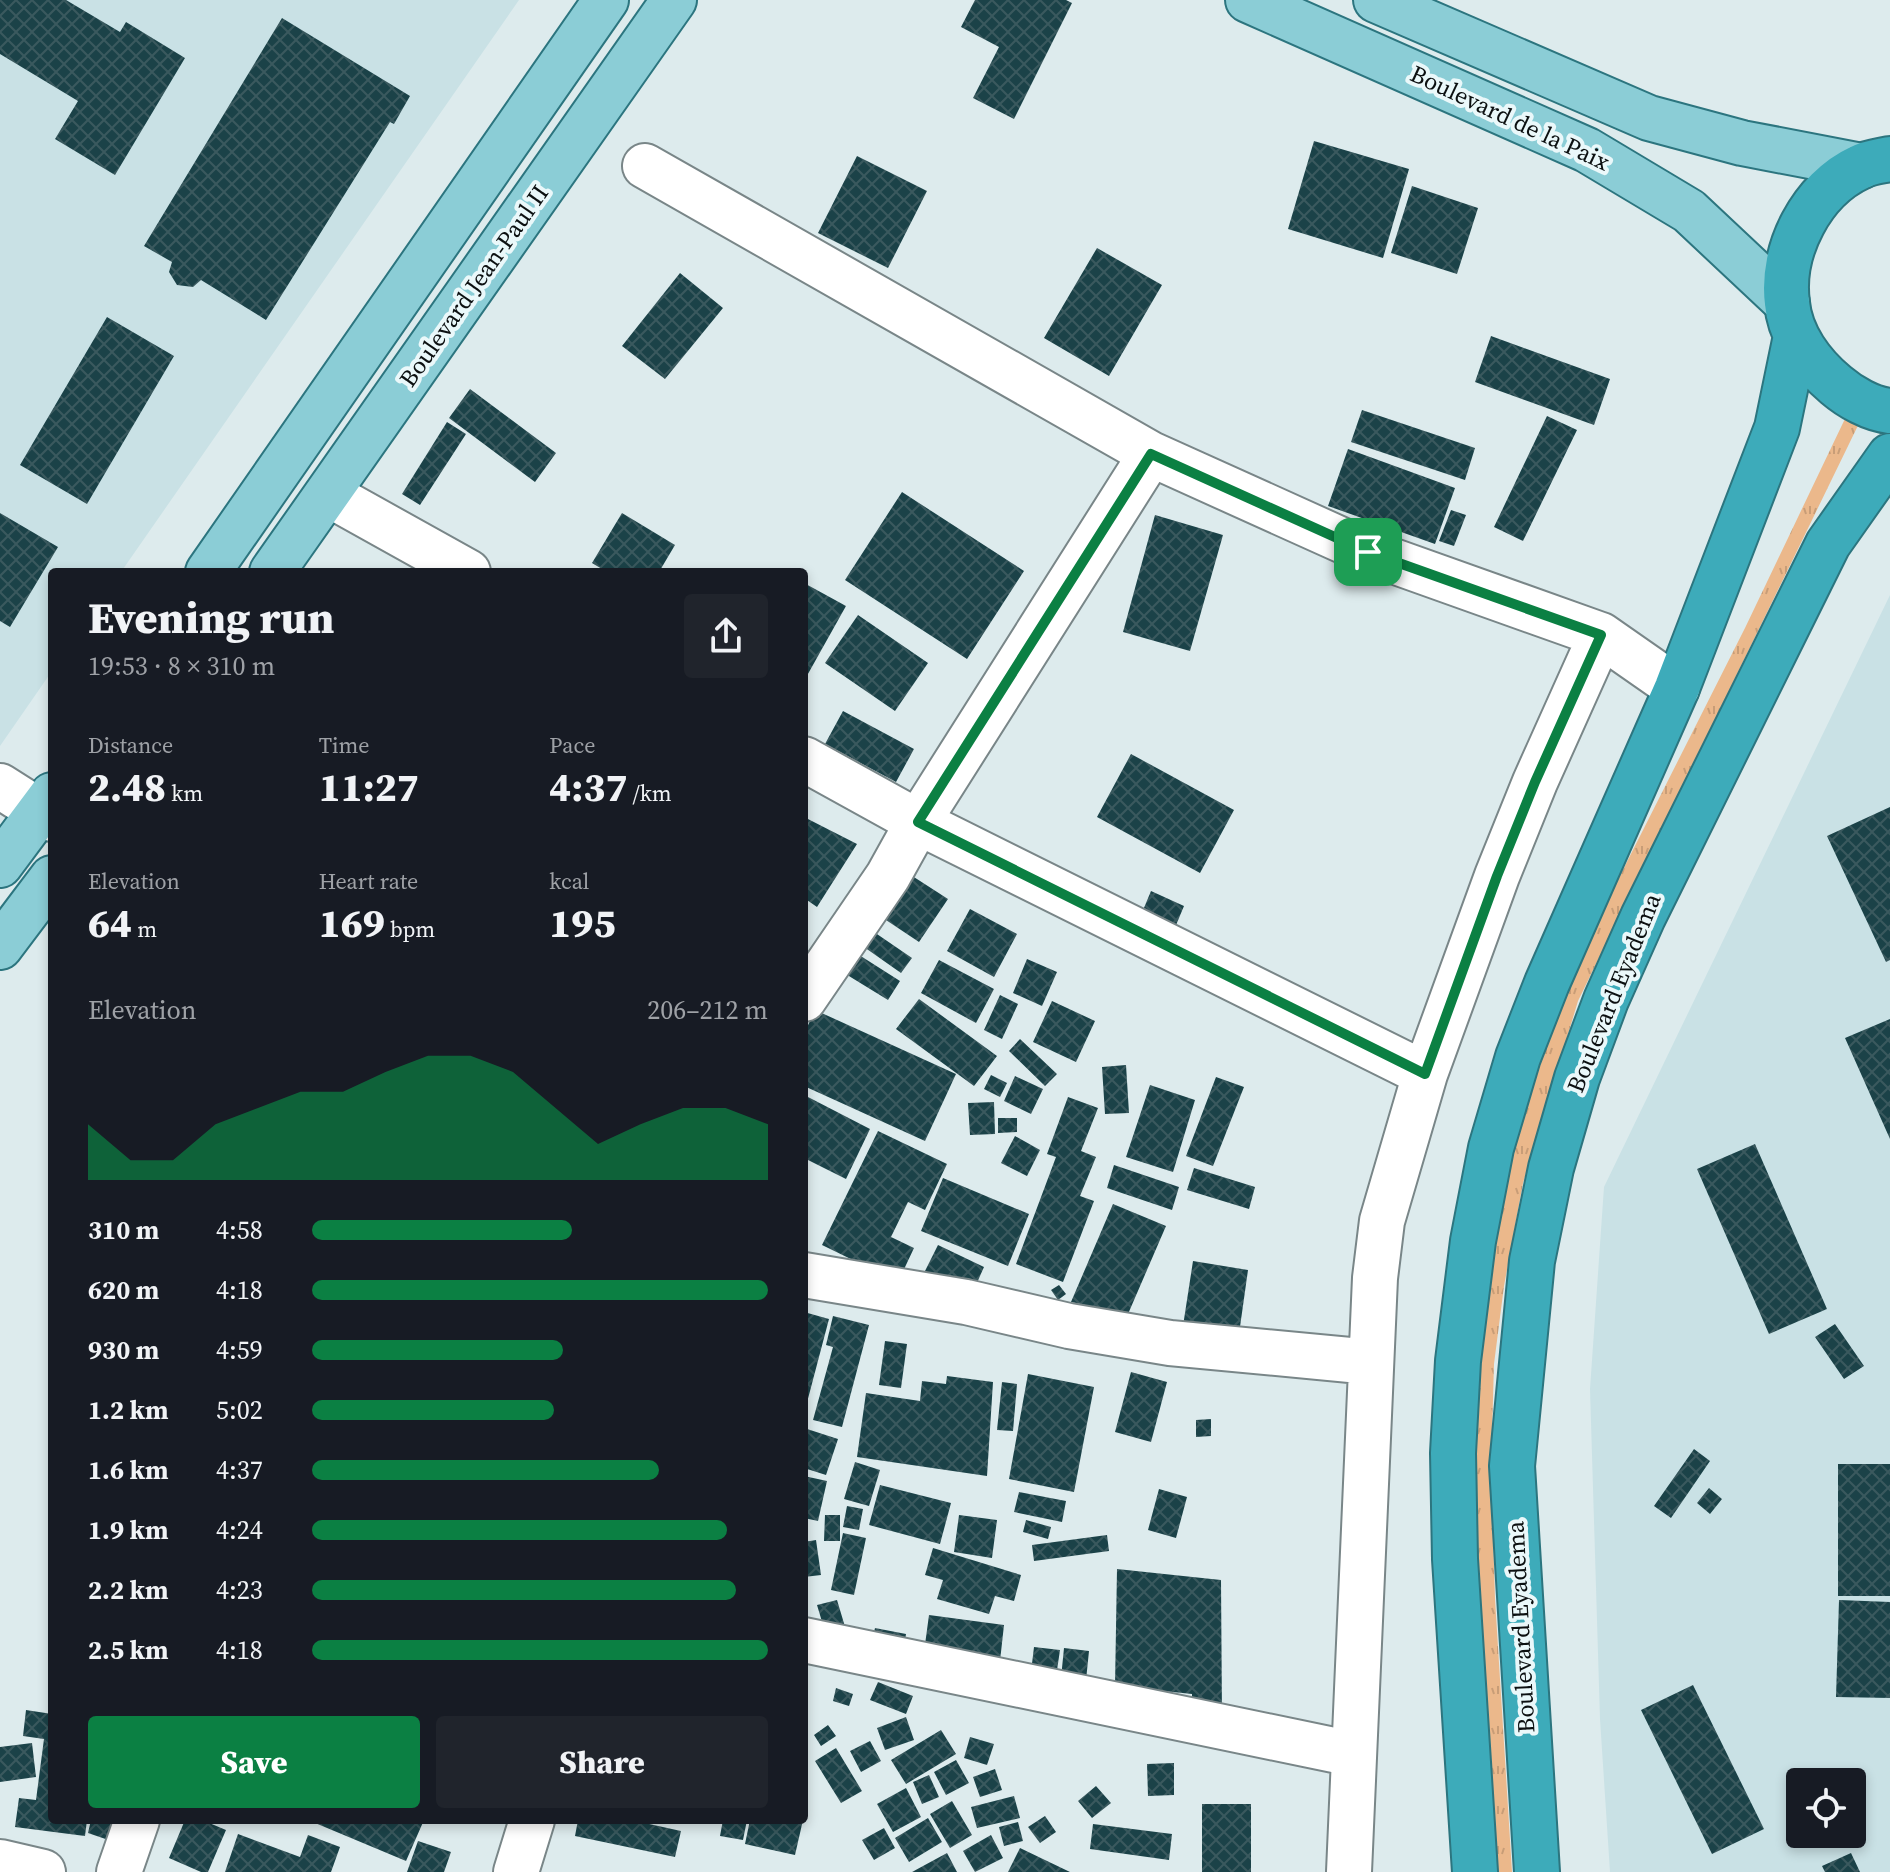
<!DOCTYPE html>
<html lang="en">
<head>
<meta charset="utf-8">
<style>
  body { margin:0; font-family:"Source Serif 4",serif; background:#20242c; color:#f1f3f6; height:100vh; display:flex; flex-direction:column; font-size:30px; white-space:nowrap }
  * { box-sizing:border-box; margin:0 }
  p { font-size:26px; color:#9ea1a6 }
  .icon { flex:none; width:44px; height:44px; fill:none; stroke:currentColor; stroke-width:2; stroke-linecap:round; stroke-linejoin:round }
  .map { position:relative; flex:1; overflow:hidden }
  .side { position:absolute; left:48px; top:568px; width:760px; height:1256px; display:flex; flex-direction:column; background:#171b24; border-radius:8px; box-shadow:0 4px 12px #0003 }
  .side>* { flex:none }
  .buttons { position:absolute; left:1786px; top:1768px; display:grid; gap:16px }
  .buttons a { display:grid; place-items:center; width:80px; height:80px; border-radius:8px; background:#171b24; box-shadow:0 4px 12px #0003; font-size:40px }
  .pin { position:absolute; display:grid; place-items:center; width:68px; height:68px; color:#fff; margin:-34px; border-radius:16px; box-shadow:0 4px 12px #0006 }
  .round { display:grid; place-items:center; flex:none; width:84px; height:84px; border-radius:8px; background:#20242c }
  .summary { display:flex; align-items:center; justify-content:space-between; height:136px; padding:0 40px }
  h1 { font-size:44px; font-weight:800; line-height:60px }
  .figures { display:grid; grid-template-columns:repeat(3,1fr); gap:12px; height:136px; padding:8px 40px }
  .figures div { display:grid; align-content:center }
  .figures b { font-size:40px; font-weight:800 }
  .figures small { font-size:22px; font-weight:400 }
  .figures p { font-size:22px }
  .chart { height:224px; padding:16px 40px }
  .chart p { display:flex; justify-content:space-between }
  .chart svg { width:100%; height:144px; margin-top:8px; fill:#0b8043; opacity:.7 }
  .cta { display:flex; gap:16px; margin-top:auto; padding:16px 40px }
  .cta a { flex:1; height:92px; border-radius:8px; background:#0b8043; color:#fff; font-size:32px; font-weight:800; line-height:92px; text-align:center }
  .cta a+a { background:#20242c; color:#f1f3f6 }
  ul { padding:0 40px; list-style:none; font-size:26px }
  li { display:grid; grid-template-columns:128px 96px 1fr; align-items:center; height:60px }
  li i { height:20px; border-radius:10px; background:#0b8043 }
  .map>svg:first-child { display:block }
  .built { fill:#c9e1e5; fill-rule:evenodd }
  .grass { fill:url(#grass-tufts) }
  .building { fill:url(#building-cross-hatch) }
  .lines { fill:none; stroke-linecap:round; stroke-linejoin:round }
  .minor-casing { stroke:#798688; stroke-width:48 }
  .major-casing { stroke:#2c757f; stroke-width:48 }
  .highway-casing { stroke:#2c757f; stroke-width:48 }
  .minor { stroke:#fff; stroke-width:44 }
  .major { stroke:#8bcdd6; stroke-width:44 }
  .highway { stroke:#3dabba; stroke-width:44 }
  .route-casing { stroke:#fff; stroke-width:16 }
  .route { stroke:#0b8043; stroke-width:10 }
  .labels { text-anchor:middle; stroke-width:8; stroke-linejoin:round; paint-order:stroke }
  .street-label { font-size:24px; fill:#0c1011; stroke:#eaf8fa }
</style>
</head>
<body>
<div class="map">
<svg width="1890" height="1872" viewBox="0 0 1890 1872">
  <defs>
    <pattern id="grass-tufts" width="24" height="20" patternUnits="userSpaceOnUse" patternTransform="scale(2)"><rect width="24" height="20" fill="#ebb88b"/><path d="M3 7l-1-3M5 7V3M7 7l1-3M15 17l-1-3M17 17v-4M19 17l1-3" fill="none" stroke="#c89d77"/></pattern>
    <pattern id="building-cross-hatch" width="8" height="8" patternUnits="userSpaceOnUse" patternTransform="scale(2)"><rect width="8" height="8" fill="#1b4248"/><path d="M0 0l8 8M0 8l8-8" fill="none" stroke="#3a595e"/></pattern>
  </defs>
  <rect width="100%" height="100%" fill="#ddebed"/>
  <!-- built -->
  <path class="built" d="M0 0H519L121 572H52V671L0 746Z
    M1890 595V1872H1610L1600 1719 1590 1389 1604 1187ZM1800 1782H1852V1834H1800Z"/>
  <!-- grass -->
  <path class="grass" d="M1853 402 1867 407 1578 1001 1523 1183 1504 1286 1494 1364 1491 1468 1495 1599 1512 1872H1495L1471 1511 1474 1393 1498 1223 1515 1143 1554 1018 1586 943 1745 628Z"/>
  <!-- building -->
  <path class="building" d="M0 0H66L120 32 126 22 185 58 115 175 55 139 78 101 0 54Z
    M975 0H1066L1072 3 1014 119 973 98 999 47 961 27Z
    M282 18 410 96 394 124 390 122 266 320 201 280 193 287 177 285 169 272 172 262 144 246Z
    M1314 141 1409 169 1383 258 1288 229Z
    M857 156 927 191 888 268 818 233Z
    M1412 186 1478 208 1457 274 1391 253Z
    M1097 248 1162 285 1109 376 1044 338Z
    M680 273 723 308 665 379 622 346Z
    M107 317 174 356 87 504 20 465Z
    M1491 336 1610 379 1594 425 1475 382Z
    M470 389 556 453 535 482 449 418Z
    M1362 410 1475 448 1465 480 1351 442Z
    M1547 416 1577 430 1523 541 1494 527Z
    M447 422 466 434 420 505 402 494Z
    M1348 449 1455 488 1435 544 1328 506Z
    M902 492 1024 571 967 659 845 580Z
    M1451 510 1466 515 1454 546 1439 541Z
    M0 513 58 547 10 627 0 621Z
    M622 513 675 545 659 572H607L592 563Z
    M1155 515 1223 535 1190 651 1123 632Z
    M804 583 846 606 804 681Z
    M858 615 928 663 895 711 825 663Z
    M843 711 914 749 896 782 825 744Z
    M1131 754 1234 810 1200 873 1097 817Z
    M1890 807V960L1886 962 1827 836Z
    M804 817 857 844 817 907 804 898Z
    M903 870 948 899 919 942 874 912Z
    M1151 891 1184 906 1174 930 1141 915Z
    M970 909 1017 934 994 977 947 951Z
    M874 932 912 958 901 973 864 947Z
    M856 953 900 981 888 1000 844 973Z
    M1027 959 1057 972 1042 1006 1013 993Z
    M939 960 994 989 976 1023 921 993Z
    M1000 995 1018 1004 1002 1039 984 1030Z
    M919 999 997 1056 974 1086 896 1029Z
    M1052 1001 1095 1021 1076 1062 1033 1042Z
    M815 1010 956 1074 925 1141 804 1086V1034Z
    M1890 1019V1139L1845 1038Z
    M1020 1039 1057 1074 1045 1086 1009 1051Z
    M1126 1065 1129 1113 1105 1114 1102 1067Z
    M991 1075 1007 1083 1000 1097 984 1089Z
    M1015 1076 1043 1089 1031 1114 1004 1101Z
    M1216 1077 1244 1087 1213 1166 1186 1156Z
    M1150 1085 1195 1100 1173 1172 1126 1157Z
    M808 1097 870 1129 846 1179 804 1158V1105Z
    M1068 1097 1098 1108 1081 1151 1096 1157 1080 1196 1094 1201 1063 1282 1016 1264 1056 1157 1047 1154Z
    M994 1102 995 1134 970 1135 968 1103Z
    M998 1118H1017V1132L998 1133Z
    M878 1131 947 1164 925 1210 908 1202 891 1237 914 1248 898 1282 822 1245Z
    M1015 1136 1040 1150 1027 1176 1001 1163Z
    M1755 1144 1827 1309 1769 1334 1697 1169Z
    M1114 1165 1179 1187 1172 1210 1107 1188Z
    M1194 1168 1255 1187 1249 1209 1187 1190Z
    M943 1178 1029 1214 1008 1266 921 1231Z
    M1113 1204 1166 1226 1128 1314 1071 1302Z
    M938 1245 984 1267 972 1294 925 1271Z
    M1193 1261 1248 1270 1239 1334 1183 1326Z
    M1059 1285 1066 1294 1058 1300 1051 1290Z
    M804 1312 829 1319 805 1410H804Z
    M833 1316 869 1325 842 1427 813 1420 833 1347 826 1345Z
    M1835 1324 1864 1366 1844 1379 1815 1337Z
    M885 1341 907 1344 901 1388 879 1385Z
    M1131 1372 1167 1382 1151 1442 1115 1432Z
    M1028 1374 1094 1387 1074 1492 1009 1479Z
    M947 1376 993 1382 987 1476 857 1457 866 1393 920 1401 922 1381 946 1384Z
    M1002 1382 1017 1384 1013 1431 997 1430Z
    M1211 1419V1436L1196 1437V1420Z
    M804 1428 838 1439 826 1475 804 1468Z
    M1694 1449 1710 1461 1671 1518 1654 1506Z
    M855 1462 880 1470 869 1506 844 1499Z
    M1838 1464H1890V1596H1838Z
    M804 1476 827 1481 818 1521 804 1518Z
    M880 1485 951 1503 940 1544 869 1525Z
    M1709 1488 1722 1499 1710 1514 1697 1503Z
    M1159 1489 1187 1497 1176 1538 1148 1530Z
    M1019 1492 1066 1501 1062 1522 1014 1512Z
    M847 1506 863 1509 859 1530 843 1527Z
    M825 1515H840V1541H824Z
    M959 1515 997 1520 992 1558 954 1552Z
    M1026 1520 1051 1527 1048 1539 1023 1532Z
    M843 1533 866 1538 854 1595 831 1590Z
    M1107 1535 1109 1551 1034 1561 1032 1545Z
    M816 1540 821 1575 804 1577V1542Z
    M933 1548 1021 1575 1014 1601 995 1596 989 1614 937 1599 943 1580 925 1575Z
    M1117 1569 1221 1580 1222 1718H1192V1694L1115 1686Z
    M837 1600 846 1630 826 1635 817 1605Z
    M1839 1600 1890 1602V1698L1836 1697Z
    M929 1615 1004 1625 1000 1661 924 1652Z
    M875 1628 906 1634 903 1652 871 1645Z
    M1034 1647 1060 1650 1055 1684 1030 1680Z
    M1064 1648 1089 1651 1085 1690 1060 1688Z
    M878 1682 913 1696 906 1714 870 1700Z
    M1693 1685 1764 1829 1712 1854 1641 1710Z
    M836 1688 853 1694 849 1706 833 1701Z
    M26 1710 52 1714V1820H87L85 1836 15 1827 19 1798 36 1800 44 1739 23 1736Z
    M906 1717 914 1740 885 1750 877 1728Z
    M828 1725 836 1736 821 1746 814 1735Z
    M941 1730 956 1754 906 1784 891 1760Z
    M970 1737 994 1744 987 1765 964 1758Z
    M870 1741 881 1761 861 1772 850 1751Z
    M32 1743 36 1777 0 1782V1747Z
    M836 1748 862 1791 841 1803 815 1761Z
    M956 1760 969 1783 946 1795 934 1772Z
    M1174 1763V1795L1148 1796 1147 1764Z
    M995 1769 1002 1790 980 1797 973 1777Z
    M929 1775 939 1797 922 1804 913 1782Z
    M1096 1786 1111 1803 1092 1818 1078 1801Z
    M906 1788 921 1817 893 1832 877 1804Z
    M1014 1796 1020 1818 977 1828 971 1807Z
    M952 1801 972 1835 950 1848 930 1814Z
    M1202 1804H1251V1872H1202Z
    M1045 1816 1056 1832 1040 1843 1028 1827Z
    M928 1818 942 1842 909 1862 895 1838Z
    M91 1820H133L126 1846 88 1833Z
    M185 1820H202L226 1830 208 1872H201L169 1858Z
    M308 1820H424L406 1861Z
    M578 1820H631L681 1831 675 1857 575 1836Z
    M723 1820H747L743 1840 720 1836Z
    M750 1820H803L795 1855 745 1844Z
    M1018 1822 1023 1841 1004 1846 999 1827Z
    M1093 1824 1172 1834 1169 1860 1090 1849Z
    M884 1828 895 1848 874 1860 862 1840Z
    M238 1834 300 1857 308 1835 340 1847 331 1872H225Z
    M991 1835 1003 1858 975 1872 963 1851Z
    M418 1841 451 1852 444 1872H407Z
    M1020 1848 1070 1872H1008Z
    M947 1853 957 1872H912Z
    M1851 1853 1860 1872H1825L1822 1866Z"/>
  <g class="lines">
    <defs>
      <path id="minor" d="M645 166 1151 454 1368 552 1601 635 1677 688
        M328 494 468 572
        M804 759 918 822 1425 1074
        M0 786 52 819
        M804 999 888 876 918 822 1151 454
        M804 1275 966 1302 1069 1326 1170 1343 1371 1362
        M804 1640 1353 1754
        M0 1862 43 1872
        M119 1872 137 1820
        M516 1872 532 1820
        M1349 1872 1375 1278 1382 1221 1425 1074 1497 876 1535 782 1601 635"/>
      <path id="major" d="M1248 0 1587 150 1689 211 1787 303
        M1376 0 1649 118 1742 143 1862 166
        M208 572 606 0
        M272 572 674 0
        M0 865 52 795
        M0 947 52 878"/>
      <path id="highway" d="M1890 159C1881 161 1869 162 1860 167 1812 189 1780 250 1787 303 1790 336 1812 365 1836 385 1850 397 1871 409 1890 411
        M1475 1872 1455 1559 1453 1453 1458 1361 1473 1241 1491 1148 1518 1057 1547 983 1677 688 1777 428 1796 336
        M1537 1872 1512 1466 1532 1261 1551 1168 1577 1078 1606 1000 1643 917 1828 544 1890 456"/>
    </defs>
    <!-- minor casing -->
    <use href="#minor" class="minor-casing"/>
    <!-- major casing -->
    <use href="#major" class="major-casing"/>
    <!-- highway casing -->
    <use href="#highway" class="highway-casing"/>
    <!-- minor -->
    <use href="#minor" class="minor"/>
    <!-- major -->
    <use href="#major" class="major"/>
    <!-- highway -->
    <use href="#highway" class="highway"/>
  </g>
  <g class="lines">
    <defs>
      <path id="route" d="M1151 454 1368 552 1601 635 1535 782 1497 876 1425 1074 918 822Z"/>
    </defs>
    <!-- route casing -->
    <use href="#route" class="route-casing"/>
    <!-- route -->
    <use href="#route" class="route"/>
  </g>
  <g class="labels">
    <!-- street labels -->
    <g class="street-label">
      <text transform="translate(1510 118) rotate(25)" y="8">Boulevard de la Paix</text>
      <text transform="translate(474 286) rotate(-55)" y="8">Boulevard Jean-Paul II</text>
      <text transform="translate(1614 993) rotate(-68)" y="8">Boulevard Eyadema</text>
      <text transform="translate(1521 1627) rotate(-93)" y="8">Boulevard Eyadema</text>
    </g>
  </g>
</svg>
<div class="buttons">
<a><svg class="icon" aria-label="locate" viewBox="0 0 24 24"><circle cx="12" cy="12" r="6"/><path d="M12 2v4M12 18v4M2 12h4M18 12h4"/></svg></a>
</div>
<div class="pin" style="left:1368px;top:552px;background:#1e9e55"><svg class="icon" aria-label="arrive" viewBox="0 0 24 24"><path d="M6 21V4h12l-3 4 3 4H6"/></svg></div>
<section class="side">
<div class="summary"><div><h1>Evening run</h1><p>19:53 · 8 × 310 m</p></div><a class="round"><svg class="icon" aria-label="share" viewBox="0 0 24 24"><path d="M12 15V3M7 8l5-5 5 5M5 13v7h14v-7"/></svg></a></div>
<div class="figures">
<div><p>Distance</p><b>2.48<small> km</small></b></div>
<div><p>Time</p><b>11:27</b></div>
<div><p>Pace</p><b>4:37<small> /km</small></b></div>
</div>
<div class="figures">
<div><p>Elevation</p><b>64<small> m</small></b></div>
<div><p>Heart rate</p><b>169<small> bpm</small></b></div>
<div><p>kcal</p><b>195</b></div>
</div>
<div class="chart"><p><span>Elevation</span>206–212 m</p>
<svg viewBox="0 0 160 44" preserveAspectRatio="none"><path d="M0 44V27L10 38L20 38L30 27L40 22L50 17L60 17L70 11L80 6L90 6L100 11L110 22L120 33L130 27L140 22L150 22L160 27V44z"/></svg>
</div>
<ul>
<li><b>310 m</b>4:58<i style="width:57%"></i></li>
<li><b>620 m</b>4:18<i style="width:100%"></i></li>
<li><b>930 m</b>4:59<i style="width:55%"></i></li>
<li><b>1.2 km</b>5:02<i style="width:53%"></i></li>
<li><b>1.6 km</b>4:37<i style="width:76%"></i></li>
<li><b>1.9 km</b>4:24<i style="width:91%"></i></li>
<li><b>2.2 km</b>4:23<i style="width:93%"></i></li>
<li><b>2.5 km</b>4:18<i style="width:100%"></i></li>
</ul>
<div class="cta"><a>Save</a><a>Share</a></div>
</section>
</div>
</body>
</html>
